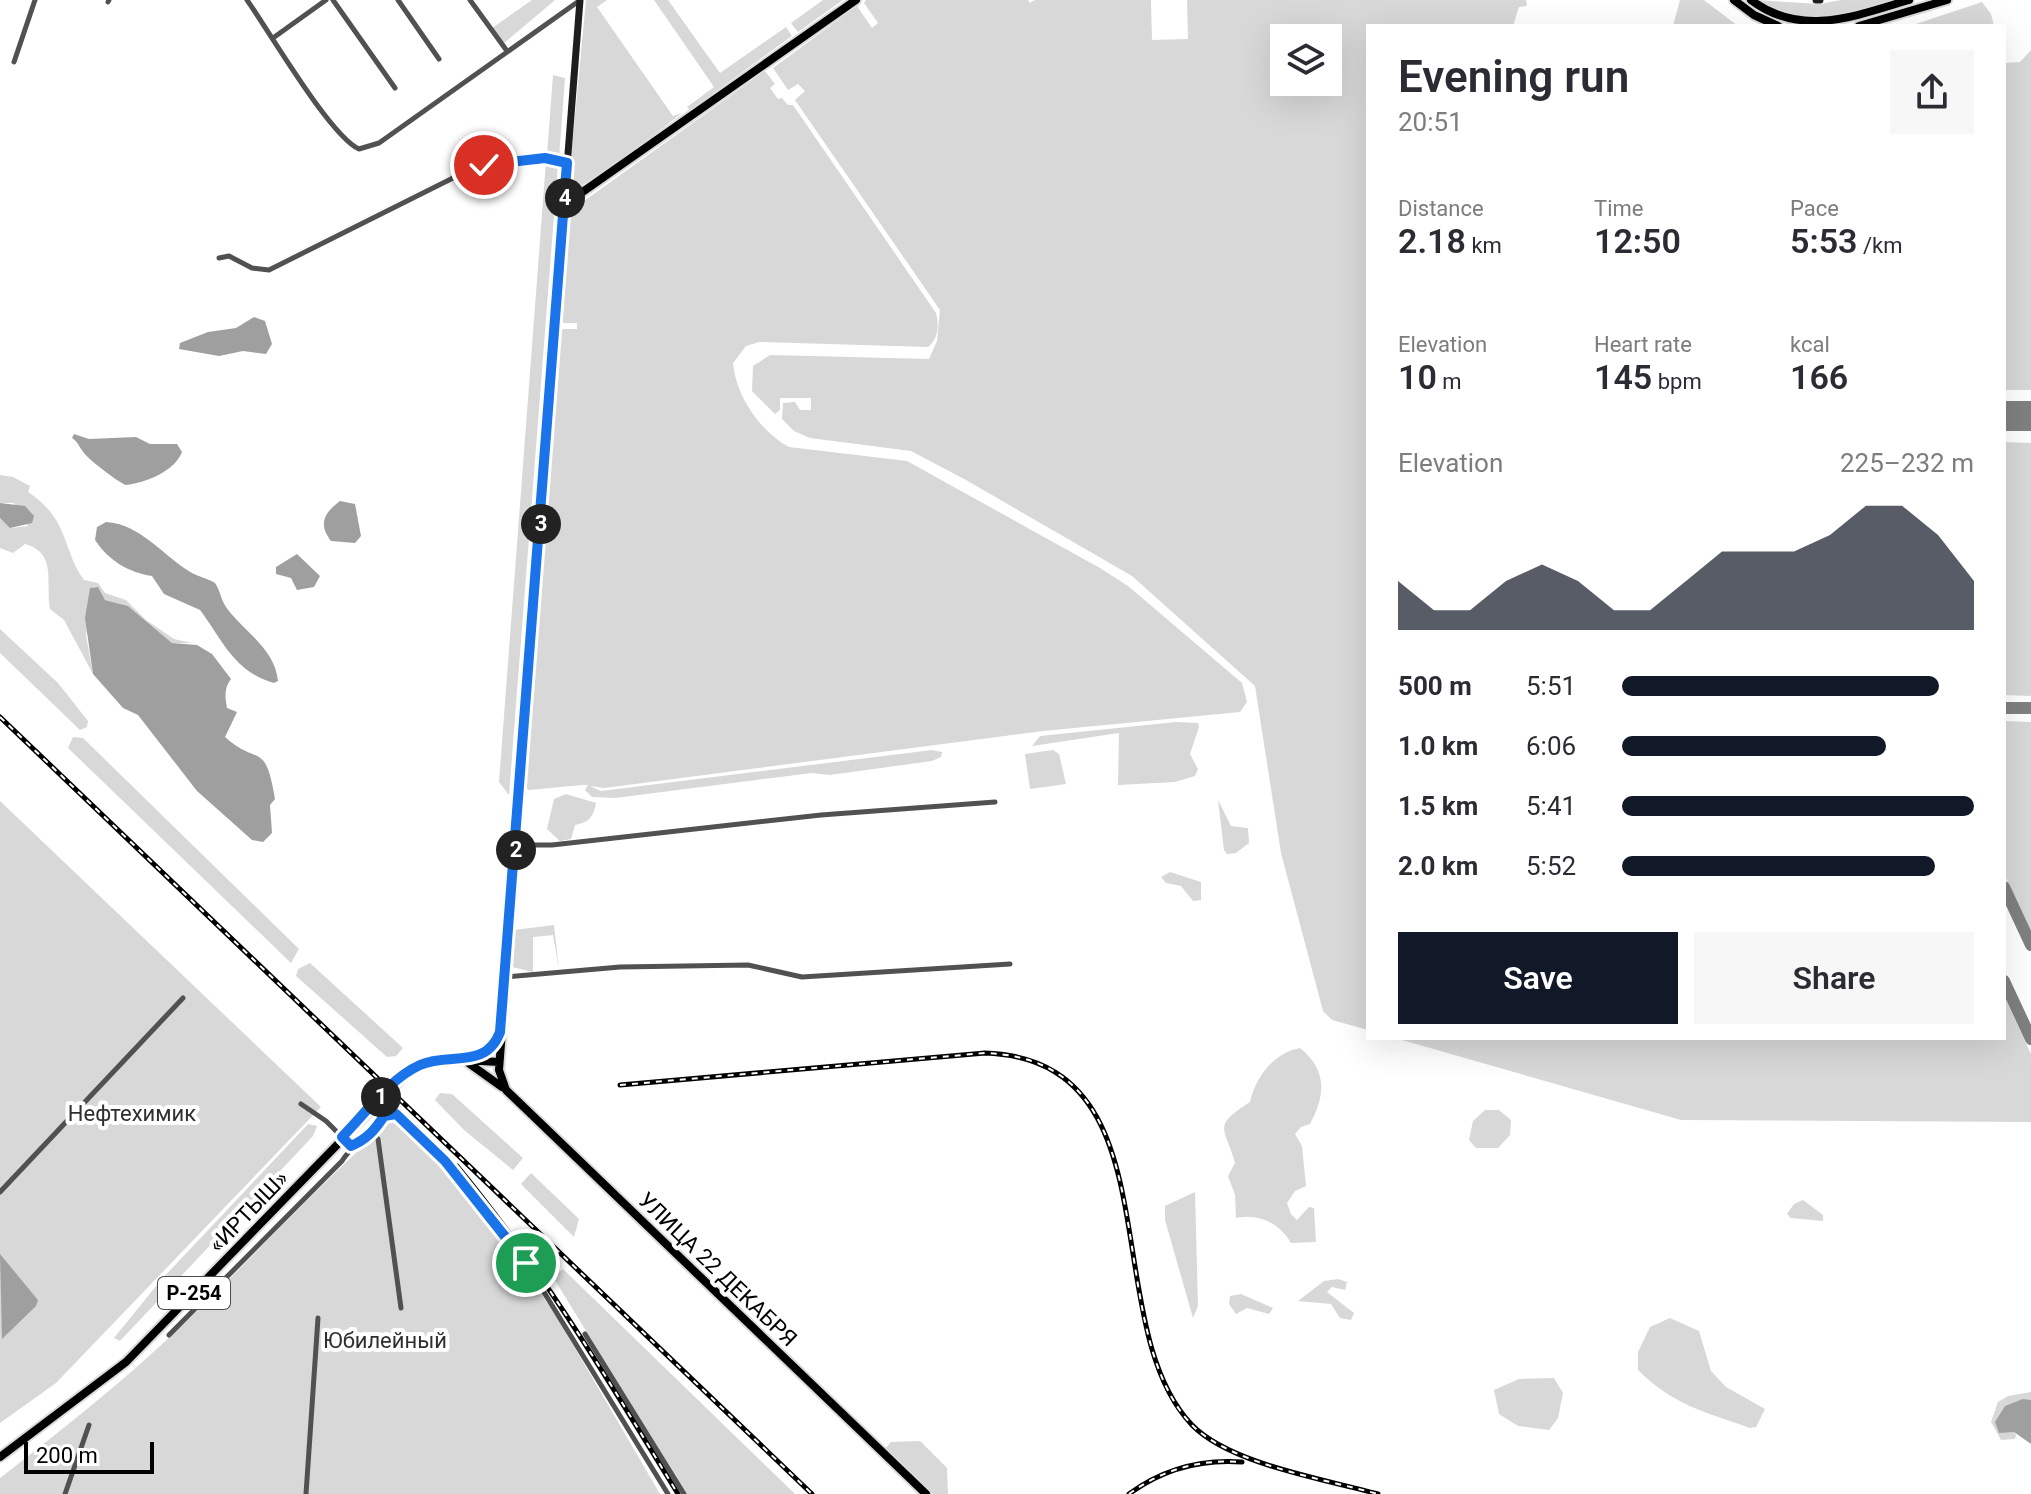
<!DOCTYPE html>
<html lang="en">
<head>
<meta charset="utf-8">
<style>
  body { margin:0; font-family:Roboto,sans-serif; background:#f7f7f7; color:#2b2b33; height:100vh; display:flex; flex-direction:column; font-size:30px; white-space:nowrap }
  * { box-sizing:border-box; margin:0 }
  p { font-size:26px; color:#7c7c81 }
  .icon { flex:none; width:44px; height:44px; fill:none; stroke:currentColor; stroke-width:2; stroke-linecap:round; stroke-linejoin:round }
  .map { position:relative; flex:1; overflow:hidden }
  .details { position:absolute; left:1366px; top:24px; width:640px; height:1016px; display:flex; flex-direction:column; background:#fff; border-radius:0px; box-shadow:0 8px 32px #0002 }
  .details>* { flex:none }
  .buttons { position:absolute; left:1270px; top:24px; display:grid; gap:16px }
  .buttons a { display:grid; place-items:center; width:72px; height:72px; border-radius:0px; background:#fff; box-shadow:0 8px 32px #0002; font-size:40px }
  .scale { position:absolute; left:24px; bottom:20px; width:130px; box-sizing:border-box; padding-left:8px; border:4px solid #000; border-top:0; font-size:22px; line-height:28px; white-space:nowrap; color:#000; -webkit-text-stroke:6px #fff; paint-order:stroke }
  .pin { position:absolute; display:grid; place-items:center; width:68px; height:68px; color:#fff; margin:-34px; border:4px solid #fff; border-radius:50%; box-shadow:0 2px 8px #0007 }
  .km { position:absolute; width:40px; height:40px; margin:-20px; border-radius:50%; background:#222; color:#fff; font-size:22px; line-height:40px; text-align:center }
  .round { display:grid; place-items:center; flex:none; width:84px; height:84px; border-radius:0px; background:#f7f7f7 }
  .summary { display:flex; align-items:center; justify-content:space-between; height:136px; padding:0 32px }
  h1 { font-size:44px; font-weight:600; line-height:60px }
  .metrics { display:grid; grid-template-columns:repeat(3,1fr); gap:12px; height:136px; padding:8px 32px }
  .metrics div { display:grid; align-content:center }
  .metrics b { font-size:34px; font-weight:600 }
  .metrics small { font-size:22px; font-weight:400 }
  .metrics p { font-size:22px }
  .chart { height:224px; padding:16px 32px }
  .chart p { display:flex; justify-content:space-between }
  .chart svg { width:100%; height:144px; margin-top:8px; fill:#111827; opacity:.7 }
  .primary-button { display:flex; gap:16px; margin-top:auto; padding:16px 32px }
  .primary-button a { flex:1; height:92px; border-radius:0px; background:#111827; color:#fff; font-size:32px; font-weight:600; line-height:92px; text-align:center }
  .primary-button a+a { background:#f7f7f7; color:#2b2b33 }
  ul { padding:0 32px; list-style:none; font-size:26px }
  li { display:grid; grid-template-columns:128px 96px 1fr; align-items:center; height:60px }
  li i { height:20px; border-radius:10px; background:#111827 }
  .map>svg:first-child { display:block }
  .green { fill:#d8d8d8; fill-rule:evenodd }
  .water { fill:#9f9f9f }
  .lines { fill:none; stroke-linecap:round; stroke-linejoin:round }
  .taxiway { stroke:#808080; stroke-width:12 }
  .runway { stroke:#808080; stroke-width:30 }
  .primary-casing { stroke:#dbdbdb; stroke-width:12 }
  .street { stroke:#515151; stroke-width:5 }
  .secondary { stroke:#1e1e1e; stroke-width:7 }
  .primary { stroke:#000; stroke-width:8 }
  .rail-casing { stroke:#000; stroke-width:5 }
  .rail { stroke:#fff; stroke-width:2; stroke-dasharray:6; stroke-linecap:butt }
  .route-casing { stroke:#fff; stroke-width:16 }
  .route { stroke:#1a73e8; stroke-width:10 }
  .labels { text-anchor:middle; stroke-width:8; stroke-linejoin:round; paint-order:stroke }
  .shield { fill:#fff; stroke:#4c4c4c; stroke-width:2 }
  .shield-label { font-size:20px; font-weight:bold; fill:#000 }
  .park-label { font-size:22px; fill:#2f2f2f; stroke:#fff }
  .street-label { font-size:22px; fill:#000; stroke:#fff }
</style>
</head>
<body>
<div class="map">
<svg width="2031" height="1494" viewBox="0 0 2031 1494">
  <rect width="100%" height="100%" fill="#fff"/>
  <!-- green -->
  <path class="green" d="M532 0H555L503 44 492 28Z
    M586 0H607L597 7 673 116 682 113 614 166 578 187 569 179Z
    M654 0H668L720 73 786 27 792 36 690 110 687 107 714 87Z
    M823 0H843L798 32 791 23Z
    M866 0H1028L1030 3 1035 0H1151L1152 40 1188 39 1187 0H1526L1527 6 1519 7 1513 26H1368V1030L1332 1020 1323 1011 1281 853 1255 686 1132 576 966 480 911 451 810 438 794 431 782 419 783 403 795 402 800 410H811V398H780V410L775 414 752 391 753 366 770 355 929 359 937 341 940 310 795 100 805 91 798 84 788 90 773 68 857 6 872 28 878 23 864 3ZM1328 38V82H1284V38Z
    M1680 0H1704L1738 26H1673Z
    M1756 0 1820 4 1841 0H1895C1846 15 1804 28 1756 0Z
    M1982 2 1991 14 1994 26H1910Z
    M2031 50V390H2004V63L2020 62Z
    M765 71 775 84 770 88 778 99 782 98 788 105H793L936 313C939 325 939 338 928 347L759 342 746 346 733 363C736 396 760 431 789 447L907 461 1100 568 1128 586 1242 683 1247 702 1240 712 1043 731 604 788 590 786 601 791 932 750 942 752 941 757 932 761 830 775 812 773 615 798 592 797 585 790 588 785H582L529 790 525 787 558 335 563 329H577V323H561L559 316 569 222 577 206Z
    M553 75 565 78 559 158 547 155Z
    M546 161 558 164 509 795 499 782Z
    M2004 442 2031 443V696L2004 695Z
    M0 475 13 477 30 486 28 492C70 520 61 547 84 580L98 583 105 593 126 600 146 620 174 639 192 643H172L128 606 105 600 94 586 86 635 93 674 64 620 50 609C45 584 58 553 25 544L13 553 0 548V518L11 528 28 526 14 503H0Z
    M0 629 58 683 88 721 87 727 80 730 0 653Z
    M2004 721 2031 722V931L2004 874Z
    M1176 722 1198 723 1199 727 1190 754 1198 769 1195 776 1175 782 1118 785 1119 733 1032 746 1040 736Z
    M73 737 83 738 299 949 291 963 68 748Z
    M1053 750 1059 754 1066 784 1030 789 1025 754Z
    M566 794 596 803C593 818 589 822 575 825L571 839 560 841 547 829 554 799Z
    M1218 800 1231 826 1248 828 1249 843 1236 853 1227 854 1224 850Z
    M0 801 321 1107 56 1383 0 1423Z
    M1170 872 1201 882V900L1193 901 1181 886 1166 883 1161 877Z
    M554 925 559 969 553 935 533 937V972L512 967 514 930Z
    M310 963 403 1048 396 1056 387 1057 296 976 298 969Z
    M2004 996 2031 1054V1122L1681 1120 1395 1038H2004Z
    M1300 1048C1327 1070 1326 1094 1310 1124L1301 1127 1295 1134 1302 1146 1306 1186 1295 1191 1287 1203 1291 1214 1297 1220 1309 1207 1314 1208 1316 1242 1291 1243C1279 1223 1259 1213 1236 1218L1235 1195 1228 1176 1235 1163C1225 1127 1211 1127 1250 1102 1256 1076 1274 1053 1300 1048Z
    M440 1093 452 1094 523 1158 513 1170 464 1130 435 1100Z
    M1485 1110H1499L1511 1120 1510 1135 1498 1148H1476L1469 1140 1473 1121Z
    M396 1117 474 1200 479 1213 502 1237 558 1319 660 1494H0V1478C55 1435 109 1393 160 1346 241 1272 312 1189 396 1117Z
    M308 1124 317 1126 313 1136 120 1341 114 1338 161 1280Z
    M531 1173 579 1219 574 1237 521 1184Z
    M1195 1192 1198 1306 1193 1318 1165 1220V1206Z
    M1803 1200 1823 1215V1221L1791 1218 1787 1214 1794 1204Z
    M563 1269 795 1494H686L553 1277Z
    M1338 1279 1347 1282 1345 1290 1332 1287 1327 1292 1354 1313 1351 1320 1340 1318 1331 1304 1298 1301 1324 1281Z
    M1241 1294 1273 1308 1269 1314 1247 1308 1236 1314 1229 1304 1230 1296Z
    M1670 1318 1699 1331 1711 1371 1726 1387 1765 1409 1756 1427 1750 1428C1705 1412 1673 1405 1638 1370V1352L1650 1327Z
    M1554 1378 1563 1393 1558 1418 1549 1430 1518 1426 1499 1414 1494 1390 1519 1379Z
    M2031 1392V1400L2005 1406 2016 1435 2015 1439 2001 1440 1991 1422 1998 1402 2008 1396Z
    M920 1441 947 1468 948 1494H933L885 1449 891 1442Z"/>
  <!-- water -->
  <path class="water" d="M254 317 265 321 272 344 266 354 243 351 219 356 179 349 180 343 208 332 236 328Z
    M74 434 89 439 136 437 150 444H177L182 452C175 471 145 483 126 485 119 483 88 459 84 453 79 447 79 443 72 438Z
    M340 501 355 504 361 536 355 543 331 541C318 524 324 513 340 501Z
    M0 503 25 506 34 516 32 523 10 528 0 518Z
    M106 522C141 524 164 557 192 573 199 577 207 578 215 583 220 590 221 600 226 607 242 630 275 648 278 681L274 683C234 672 222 639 200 610L164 594 152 576C128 572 109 561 95 540L97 527Z
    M297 554 320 576 314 587 297 590 291 578 276 574V567Z
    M98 587 105 600 128 606 172 643 197 645 212 654 231 679C224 688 225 697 227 708L237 712 225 737C259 767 265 740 275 799L270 805 272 833 263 842 252 840 197 791 138 715 123 708 93 674 85 618 90 588Z
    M0 1254 38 1300 36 1306 2 1339Z
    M2023 1399 2031 1400V1444L2014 1432 1999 1433 1995 1422 2005 1406Z"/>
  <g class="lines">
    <!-- taxiway -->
    <path class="taxiway" d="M2004 708H2031
      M2004 887 2031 945
      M2004 981 2031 1039"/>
    <!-- runway -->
    <path class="runway" d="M2004 416H2031"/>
    <defs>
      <path id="primary" d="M856 0 564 205 499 1070 506 1090 926 1494
        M1734 0 1754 15 1778 26
        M1751 0C1801 38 1855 16 1909 0
        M1859 26 1947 0
        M474 1058 489 1051 499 1036
        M467 1062 502 1087
        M0 1457 126 1362 407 1073C436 1056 466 1060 499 1062"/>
    </defs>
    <!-- primary casing -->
    <use href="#primary" class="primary-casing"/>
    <!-- street -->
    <path class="street" d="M247 0C269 31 330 136 359 149L379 143 579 1
      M333 0 395 88
      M398 0 439 59
      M470 0 507 51
      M108 2 109 0
      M273 38 326 0
      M14 62 35 0
      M219 258 229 256 252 268 269 270 467 171C497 160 537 153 567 163
      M517 845H552L821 815 995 802
      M506 977 620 967 748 965 802 977 1010 964
      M301 1104 326 1121 351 1146
      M373 1133 378 1139 401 1308
      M0 1192 183 998
      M585 1334 684 1494
      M169 1335 342 1161C353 1143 372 1135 384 1116L396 1114 445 1161 526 1263 668 1494
      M65 1494 89 1425
      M306 1494 318 1318"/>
    <!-- secondary -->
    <path class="secondary" d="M1816 0H1820
      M564 205 580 0"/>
    <!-- primary -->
    <use href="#primary" class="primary"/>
    <defs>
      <path id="rail" d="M0 717 812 1494
        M620 1085 985 1053C1179 1060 1094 1322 1192 1425 1230 1464 1324 1479 1378 1494
        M457 1166C542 1269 609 1381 678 1494
        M1129 1494C1163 1469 1201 1459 1242 1462"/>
    </defs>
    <!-- rail casing -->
    <use href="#rail" class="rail-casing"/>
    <!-- rail -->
    <use href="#rail" class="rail"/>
  </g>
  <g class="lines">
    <defs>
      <path id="route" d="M484 165 545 158 567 163 500 1032C486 1070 449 1052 420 1065 389 1079 365 1114 342 1137L351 1146C367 1139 375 1130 384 1116L396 1114 445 1161 526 1263"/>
    </defs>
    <!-- route casing -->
    <use href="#route" class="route-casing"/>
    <!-- route -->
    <use href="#route" class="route"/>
  </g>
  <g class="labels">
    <!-- shield labels -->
    <rect class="shield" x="158" y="1277" width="72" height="32" rx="6"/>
    <g class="shield-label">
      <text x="194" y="1300">Р-254</text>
    </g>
    <!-- park labels -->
    <g class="park-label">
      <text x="132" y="1121">Нефтехимик</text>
      <text x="385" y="1348">Юбилейный</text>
    </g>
    <!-- street labels -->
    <g class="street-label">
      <text transform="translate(248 1211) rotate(-46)" y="8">«ИРТЫШ»</text>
      <text transform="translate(718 1269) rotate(44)" y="8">УЛИЦА 22 ДЕКАБРЯ</text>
    </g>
  </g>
</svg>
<div class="buttons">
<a><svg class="icon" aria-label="layers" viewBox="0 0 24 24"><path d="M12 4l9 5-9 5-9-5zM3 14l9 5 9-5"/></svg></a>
</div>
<div class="scale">200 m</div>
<div class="pin" style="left:526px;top:1263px;background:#1e9e55"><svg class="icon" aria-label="arrive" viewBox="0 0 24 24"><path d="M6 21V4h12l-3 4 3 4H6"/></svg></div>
<div class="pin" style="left:484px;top:165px;background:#d93025"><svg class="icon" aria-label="check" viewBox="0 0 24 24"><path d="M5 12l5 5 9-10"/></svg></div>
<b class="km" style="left:381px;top:1097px">1</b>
<b class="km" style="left:516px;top:850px">2</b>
<b class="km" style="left:541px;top:524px">3</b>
<b class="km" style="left:565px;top:198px">4</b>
<section class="details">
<div class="summary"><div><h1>Evening run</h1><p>20:51</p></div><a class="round"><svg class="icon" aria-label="share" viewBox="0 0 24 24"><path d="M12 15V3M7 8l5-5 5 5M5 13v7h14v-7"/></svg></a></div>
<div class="metrics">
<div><p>Distance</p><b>2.18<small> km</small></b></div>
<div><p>Time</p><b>12:50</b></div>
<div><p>Pace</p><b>5:53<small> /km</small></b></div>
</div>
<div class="metrics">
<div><p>Elevation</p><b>10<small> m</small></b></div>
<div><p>Heart rate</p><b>145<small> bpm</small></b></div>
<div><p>kcal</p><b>166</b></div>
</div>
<div class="chart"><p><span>Elevation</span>225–232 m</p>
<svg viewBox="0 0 160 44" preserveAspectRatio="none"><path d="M0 44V29L10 38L20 38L30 29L40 24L50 29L60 38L70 38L80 29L90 20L100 20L110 20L120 15L130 6L140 6L150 15L160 29V44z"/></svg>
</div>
<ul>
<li><b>500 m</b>5:51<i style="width:90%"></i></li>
<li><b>1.0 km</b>6:06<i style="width:75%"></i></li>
<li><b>1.5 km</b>5:41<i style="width:100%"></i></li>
<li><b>2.0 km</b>5:52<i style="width:89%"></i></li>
</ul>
<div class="primary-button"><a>Save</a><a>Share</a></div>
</section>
</div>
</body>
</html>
